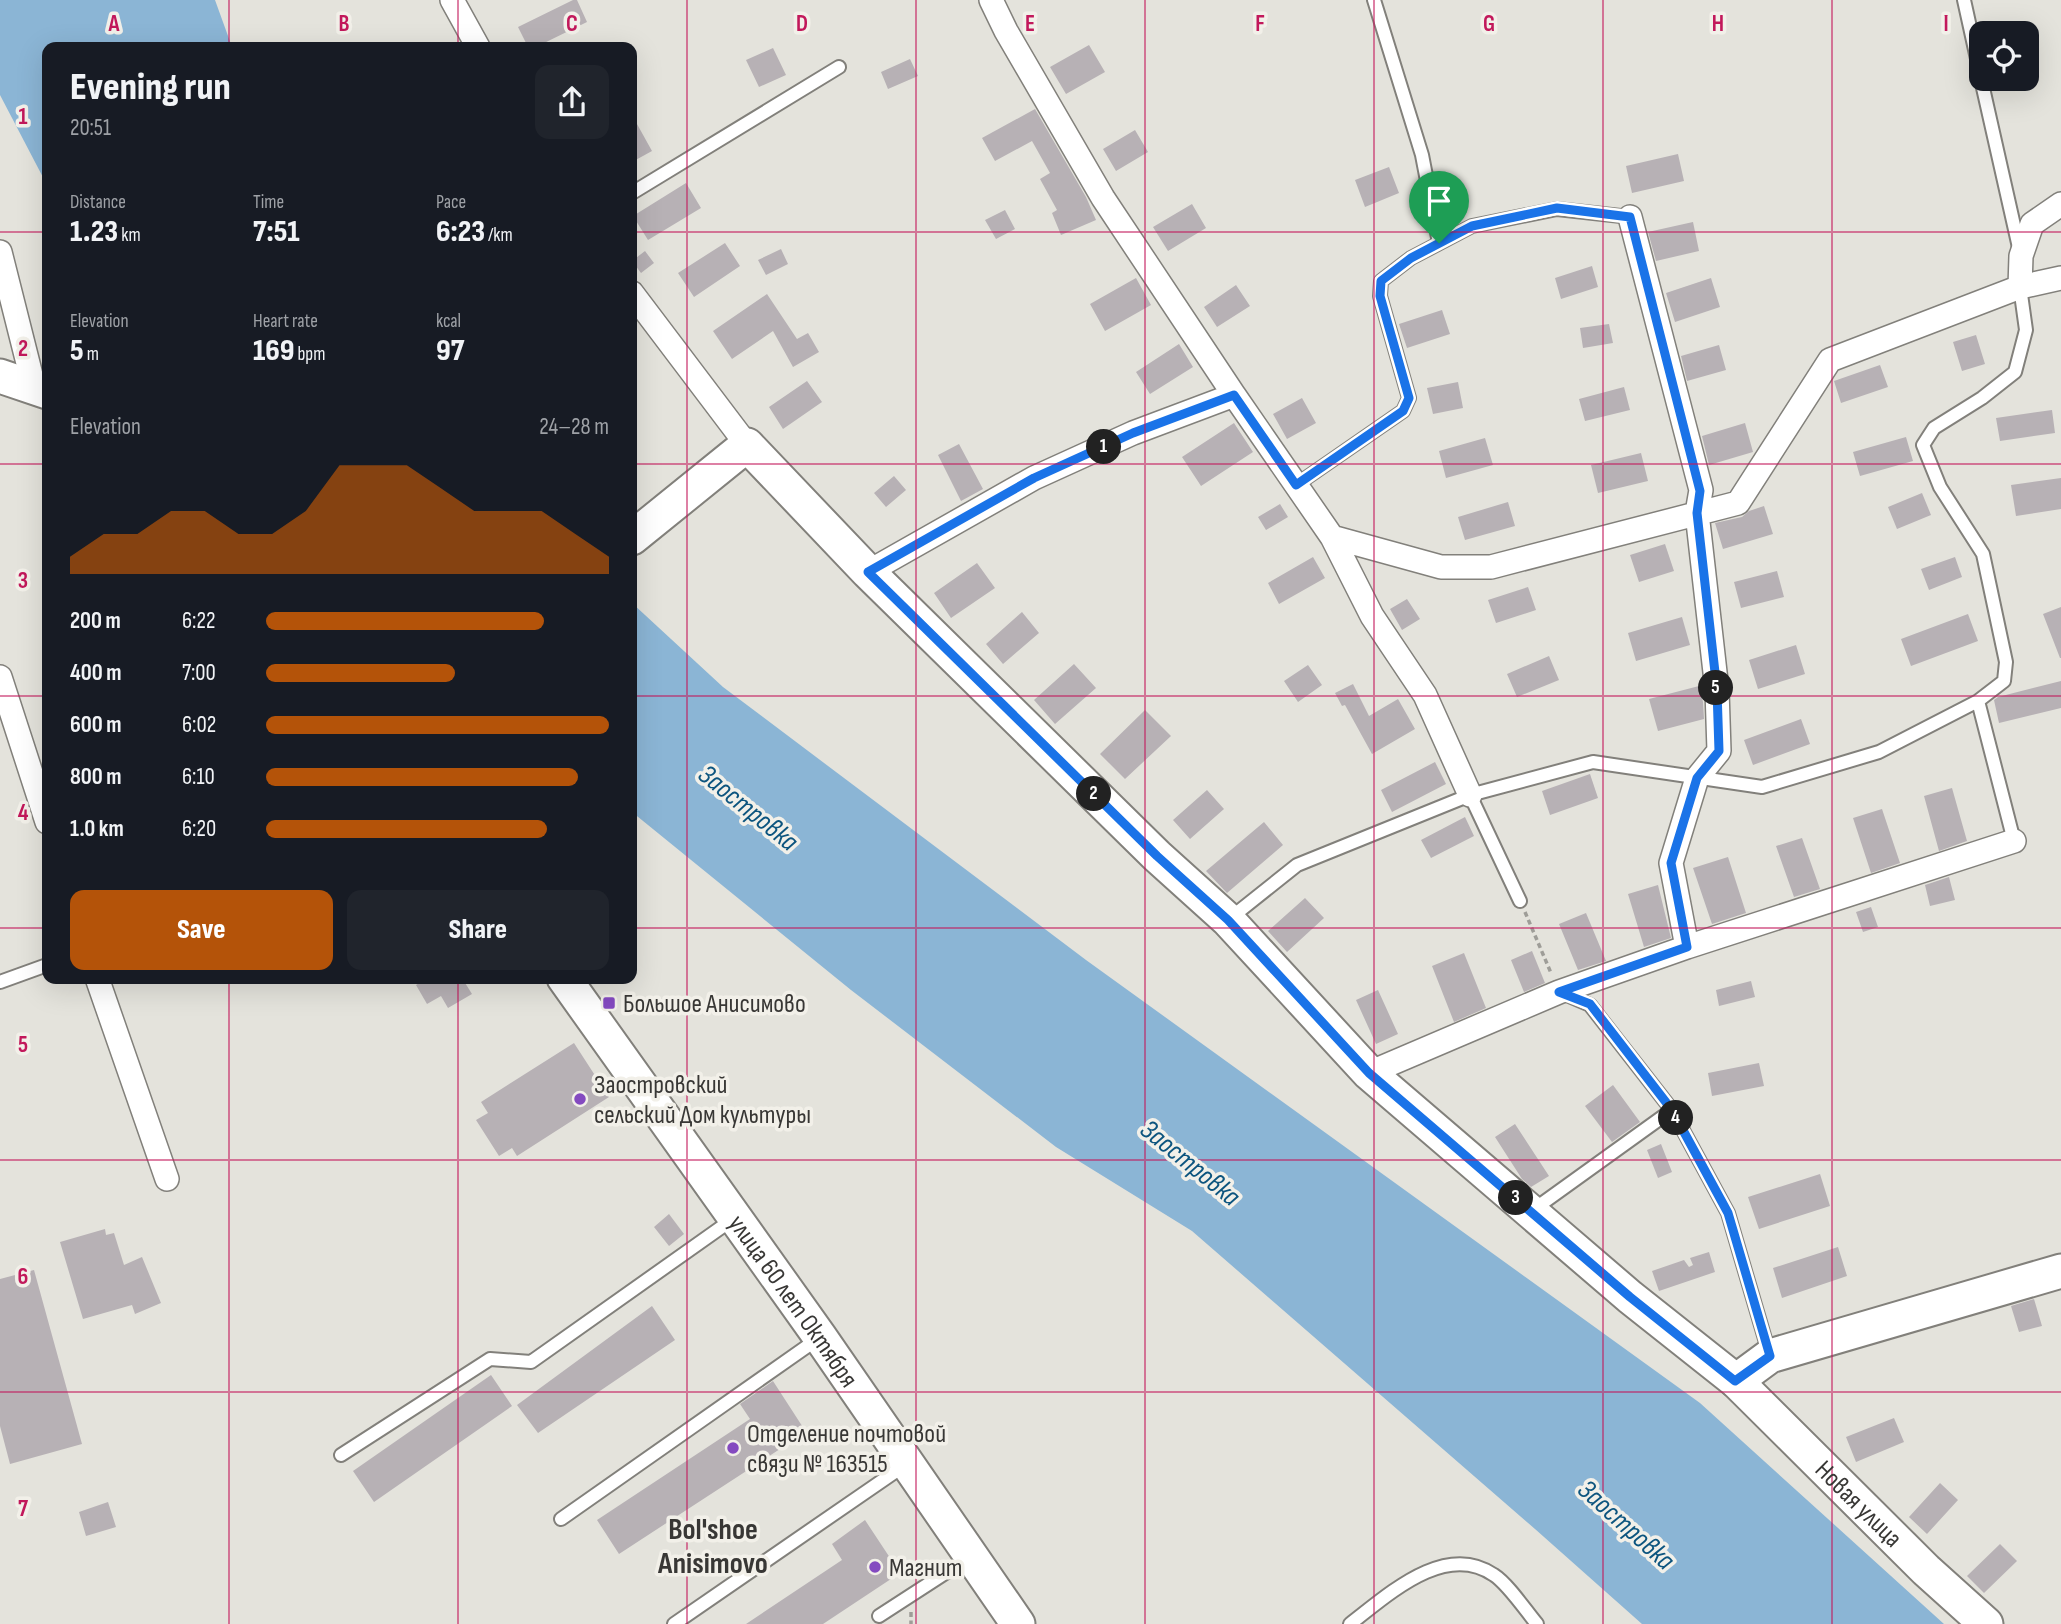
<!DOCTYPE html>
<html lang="en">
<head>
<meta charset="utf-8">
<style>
  body { margin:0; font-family:"Sofia Sans Condensed",sans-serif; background:#20242c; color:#f1f3f6; height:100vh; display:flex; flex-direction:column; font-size:26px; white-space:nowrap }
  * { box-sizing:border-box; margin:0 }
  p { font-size:23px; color:#9ea1a6 }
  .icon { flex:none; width:38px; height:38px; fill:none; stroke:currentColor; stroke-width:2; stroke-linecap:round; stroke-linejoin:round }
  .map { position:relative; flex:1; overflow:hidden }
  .details { position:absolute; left:42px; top:42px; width:595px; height:942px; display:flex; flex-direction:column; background:#171b24; border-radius:14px; box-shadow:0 7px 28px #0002 }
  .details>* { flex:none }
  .fabs { position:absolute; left:1969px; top:21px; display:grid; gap:14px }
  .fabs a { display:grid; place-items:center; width:70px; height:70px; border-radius:14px; background:#171b24; box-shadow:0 7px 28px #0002; font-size:35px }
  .pin { position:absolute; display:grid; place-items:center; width:60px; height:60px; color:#fff; margin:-72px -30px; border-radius:50% 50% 50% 0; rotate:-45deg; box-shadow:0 0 7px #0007 }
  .pin .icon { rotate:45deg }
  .km { position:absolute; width:35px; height:35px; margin:-18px; border-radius:50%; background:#222; color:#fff; font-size:19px; line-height:35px; text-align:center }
  .round { display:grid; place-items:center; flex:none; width:74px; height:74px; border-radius:14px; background:#20242c }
  .head { display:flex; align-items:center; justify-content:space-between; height:119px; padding:0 28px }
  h1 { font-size:38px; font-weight:800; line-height:52px }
  .metrics { display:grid; grid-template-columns:repeat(3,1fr); gap:10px; height:119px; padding:7px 28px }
  .metrics div { display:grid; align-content:center }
  .metrics b { font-size:30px; font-weight:800 }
  .metrics small { font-size:19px; font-weight:400 }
  .metrics p { font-size:19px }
  .chart { height:196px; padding:14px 28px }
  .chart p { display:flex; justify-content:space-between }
  .chart svg { width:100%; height:126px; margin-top:7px; fill:#b45309; opacity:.7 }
  .primary-button { display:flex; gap:14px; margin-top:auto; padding:14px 28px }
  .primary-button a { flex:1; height:80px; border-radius:14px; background:#b45309; color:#fff; font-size:28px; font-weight:800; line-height:80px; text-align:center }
  .primary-button a+a { background:#20242c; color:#f1f3f6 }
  ul { padding:0 28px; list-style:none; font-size:23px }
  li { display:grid; grid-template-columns:112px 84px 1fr; align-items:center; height:52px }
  li i { height:18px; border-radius:9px; background:#b45309 }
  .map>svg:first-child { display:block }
  .water { fill:#8bb5d5 }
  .building { fill:#b7b1b5 }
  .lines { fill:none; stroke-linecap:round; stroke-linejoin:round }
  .lane-casing { stroke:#82807b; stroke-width:16 }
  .street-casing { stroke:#82807b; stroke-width:26 }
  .secondary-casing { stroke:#82807b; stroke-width:37 }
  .path { stroke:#9e9d98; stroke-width:3.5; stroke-dasharray:5 3.5; stroke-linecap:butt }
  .lane { stroke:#fff; stroke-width:12 }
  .street { stroke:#fff; stroke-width:23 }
  .secondary { stroke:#fff; stroke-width:33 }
  .route-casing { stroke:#fff; stroke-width:14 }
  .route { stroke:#1a73e8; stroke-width:9 }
  .grid { fill:none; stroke:#c2185b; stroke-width:2; stroke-opacity:0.55 }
  .poi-dot { fill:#844ac0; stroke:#f2f0e9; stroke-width:2.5 }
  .labels { text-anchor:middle; stroke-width:7; stroke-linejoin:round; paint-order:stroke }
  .poi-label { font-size:26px; fill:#383735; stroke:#f2f0e9; text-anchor:start }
  .street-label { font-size:26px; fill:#383735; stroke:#f2f0e9 }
  .water-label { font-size:28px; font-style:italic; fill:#0d557f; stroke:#f2f0e9 }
  .quarter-label { font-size:30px; font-weight:bold; fill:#383735; stroke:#f2f0e9 }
  .grid-label { font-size:23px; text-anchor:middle; font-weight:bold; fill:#c2185b; stroke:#f2f0e9; stroke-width:7; stroke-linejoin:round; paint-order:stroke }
</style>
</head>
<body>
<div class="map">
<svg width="2061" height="1624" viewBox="0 0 2061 1624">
  <rect width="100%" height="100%" fill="#e4e3dc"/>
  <!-- water -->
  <path class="water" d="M0 0H215L232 47H47V185L0 95Z
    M632 603 723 687 1086 960 1700 1403 1944 1624H1642L1535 1529 1192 1231 1056 1147 851 990 632 812Z"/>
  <!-- building -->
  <path class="building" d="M573 0H577L587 22 536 47H528L518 27Z
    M1089 45 1105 72 1066 94 1050 67Z
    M773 48 786 75 759 87 746 60Z
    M910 59 918 76 888 89 881 72Z
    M1035 109 1086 197 1096 220 1061 235 1052 213 1057 210 1040 179 1050 173 1032 141 995 161 982 138Z
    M632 115 652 151 632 162Z
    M1135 130 1148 152 1116 171 1103 149Z
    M1678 154 1684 181 1632 193 1626 166Z
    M1389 167 1399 193 1365 207 1355 180Z
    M686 183 701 208 648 240 633 216Z
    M1192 204 1206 228 1168 251 1153 227Z
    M1005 210 1015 229 996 239 985 220Z
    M1693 222 1699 251 1656 261 1648 232Z
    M725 243 740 266 694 297 678 273Z
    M781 249 788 264 766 275 758 260Z
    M645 251 654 263 641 273 632 261Z
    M1592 266 1598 287 1561 299 1555 278Z
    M1136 278 1151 305 1105 331 1090 304Z
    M1711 278 1720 307 1675 322 1666 293Z
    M1236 285 1250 306 1217 327 1204 307Z
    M767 294 797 339 808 333 819 352 793 367 773 331 732 359 713 331Z
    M1442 310 1450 334 1407 348 1399 324Z
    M1609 324 1613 343 1583 348 1580 328Z
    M1976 335 1985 364 1962 371 1953 342Z
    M1179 344 1193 367 1150 394 1136 372Z
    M1719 345 1726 370 1687 381 1681 356Z
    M1880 365 1888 387 1841 403 1834 381Z
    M807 381 822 402 783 429 769 407Z
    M1458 382 1463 408 1433 414 1427 388Z
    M1624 387 1630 410 1585 421 1579 399Z
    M1302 398 1316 423 1287 439 1273 414Z
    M2052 410 2055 433 2000 441 1996 418Z
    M1234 423 1253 452 1201 486 1182 457Z
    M1745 423 1753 452 1709 465 1702 436Z
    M1906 437 1913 461 1860 476 1853 452Z
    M1485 438 1493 465 1446 478 1439 451Z
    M959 444 983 489 961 501 938 455Z
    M1641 453 1648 481 1598 493 1591 465Z
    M894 476 906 490 886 507 874 493Z
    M2061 478V509L2016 516 2011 485Z
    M1922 493 1931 515 1897 529 1888 507Z
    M1508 502 1515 526 1465 540 1458 517Z
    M1280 504 1288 517 1266 530 1258 517Z
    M1764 506 1773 534 1723 549 1715 523 1742 517 1749 511Z
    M1665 544 1674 571 1639 582 1630 555Z
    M1313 557 1325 578 1279 604 1268 583Z
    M1955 557 1962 577 1929 590 1921 569Z
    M977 563 995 588 951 618 934 593Z
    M1777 571 1784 597 1741 608 1734 582Z
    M1528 587 1536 610 1496 623 1488 600Z
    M1407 599 1420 619 1402 630 1390 609Z
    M2061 607V658H2060L2043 614Z
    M1022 612 1039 633 1003 664 986 644Z
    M1968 614 1978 641 1911 666 1901 639Z
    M1682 617 1690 645 1636 661 1628 633Z
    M1796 645 1805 674 1758 689 1749 660Z
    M1549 656 1559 680 1517 697 1507 674Z
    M1074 664 1096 688 1055 724 1034 700Z
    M1308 665 1322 685 1298 702 1284 681Z
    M2061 681V708L1999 723 1994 700 1998 697Z
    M1353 684 1369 716 1398 699 1415 729 1372 754 1345 705 1342 706 1335 693Z
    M1699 686 1703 702 1704 719 1658 731 1649 699Z
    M1145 710 1171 736 1125 779 1100 754Z
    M1801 719 1810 744 1753 765 1744 740Z
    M1435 762 1446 784 1392 812 1381 790Z
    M1590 774 1598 798 1550 815 1542 791Z
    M1952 788 1967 841 1939 851 1924 796Z
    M1207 790 1224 809 1190 839 1173 820Z
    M1882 809 1900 863 1871 873 1853 818Z
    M1465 817 1474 836 1431 858 1421 840Z
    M1264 822 1283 845 1227 893 1206 871Z
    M1802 838 1820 889 1794 897 1776 846Z
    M1728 857 1746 913 1712 924 1693 868Z
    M1949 877 1955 900 1930 906 1925 885Z
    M1658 885 1671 938 1644 947 1628 894Z
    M1305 898 1324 918 1287 952 1268 931Z
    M1871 907 1878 927 1863 932 1856 912Z
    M1586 913 1606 961 1578 970 1559 924Z
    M1532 951 1545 983 1524 992 1511 960Z
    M1464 953 1486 1008 1454 1022 1432 966Z
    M427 978H462L472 994 448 1008 441 996 427 1004 416 985Z
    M1751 981 1755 997 1719 1006 1716 990Z
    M1378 990 1398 1034 1376 1044 1356 1000Z
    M574 1043 609 1097 517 1156 512 1148 499 1156 476 1120 488 1113 481 1102Z
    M1759 1063 1764 1086 1712 1096 1708 1073Z
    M1613 1085 1640 1122 1612 1142 1585 1106Z
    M1515 1124 1549 1176 1531 1187 1522 1179 1495 1137Z
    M1661 1144 1672 1172 1658 1178 1647 1150Z
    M1820 1174 1830 1206 1759 1229 1748 1197Z
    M669 1214 684 1234 669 1246 654 1227Z
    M105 1229 106 1235 114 1233 124 1265 142 1257 161 1303 135 1314 132 1305 83 1319 60 1242Z
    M1838 1247 1847 1276 1782 1298 1773 1268Z
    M1709 1252 1715 1272 1659 1291 1652 1271 1684 1260 1689 1267 1693 1265 1690 1258Z
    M34 1270 82 1444 10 1464 0 1426V1279Z
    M2034 1299 2042 1326 2019 1332 2011 1306Z
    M652 1306 675 1340 538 1433 517 1405Z
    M491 1375 512 1406 374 1502 353 1471Z
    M773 1381 806 1432 619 1554 597 1520 750 1419 740 1404Z
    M1894 1418 1904 1442 1856 1462 1846 1437Z
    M1940 1483 1958 1500 1927 1534 1909 1517Z
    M108 1502 116 1527 86 1536 79 1512Z
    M865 1520 900 1573 823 1624H746L842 1560 832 1544Z
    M2000 1544 2017 1561 1984 1593 1967 1576Z"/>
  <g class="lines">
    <defs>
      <path id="lane" d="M1374 0 1422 155 1439 243
        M1964 0 1981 77
        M1981 79 2020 252
        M632 193 839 67
        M1296 485 1403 411 1409 398 1380 296 1381 281 1411 258 1472 226 1557 209 1630 217
        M1978 701 2004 681 2006 662 1983 554 1940 487 1923 445 1934 428 1982 398 2015 372 2026 330 2020 287
        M1470 795 1520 901
        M1228 920 1297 865 1470 795 1593 762 1762 787 1879 752 1978 701 2014 841
        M0 982 47 965
        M1562 993 1590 1005 1672 1110 1728 1213 1770 1356
        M1533 1210 1672 1110
        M341 1455 490 1359 531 1362 733 1219
        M561 1519 819 1338
        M879 1616 970 1557
        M674 1624 905 1465
        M1350 1624C1388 1595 1445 1541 1494 1575 1508 1584 1526 1611 1537 1624"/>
      <path id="street" d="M452 0 478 47
        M991 0 1006 31 1103 198 1234 395
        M1630 217 1701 490 1697 513 1717 690 1719 751 1697 778 1671 863 1687 947
        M0 252 34 387
        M2020 287 2021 256 2032 224 2061 204
        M632 293 747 445
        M1332 537 1372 616 1425 695 1470 795
        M868 572 1034 478 1133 433 1234 395 1332 537 1441 567H1491L1738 503 1830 360 2020 287 2061 278
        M0 677 47 822
        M97 978 167 1179
        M1369 1073 1559 992 1687 947 2014 841"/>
      <g id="secondary">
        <path d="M0 376 47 392"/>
        <path id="s1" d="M632 538 747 445 868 572 1157 856 1228 920 1369 1073 1630 1297 1736 1381 1926 1570 1986 1624"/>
        <path id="s2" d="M564 978 820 1337 1018 1624"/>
        <path d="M1736 1381 1770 1356 2061 1271"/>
      </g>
    </defs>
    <!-- lane casing -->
    <use href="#lane" class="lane-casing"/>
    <!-- street casing -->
    <use href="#street" class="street-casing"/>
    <!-- secondary casing -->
    <use href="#secondary" class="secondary-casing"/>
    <!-- path -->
    <path class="path" d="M1525 912 1551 973
      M911 1612V1624"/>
    <!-- lane -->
    <use href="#lane" class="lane"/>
    <!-- street -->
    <use href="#street" class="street"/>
    <!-- secondary -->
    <use href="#secondary" class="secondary"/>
  </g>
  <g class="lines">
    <defs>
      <path id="route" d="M1557 208 1630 217 1700 491 1697 513 1717 690 1719 751 1697 778 1671 863 1687 947 1559 992 1590 1004 1672 1110 1728 1213 1770 1356 1735 1381 1630 1297 1369 1073 1228 920 1157 856 868 572 1034 478 1133 433 1234 395 1296 485 1403 411 1409 398 1380 296 1381 281 1411 258 1472 226Z"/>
    </defs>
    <!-- route casing -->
    <use href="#route" class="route-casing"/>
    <!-- route -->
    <use href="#route" class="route"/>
  </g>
  <!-- grid -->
  <path class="grid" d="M229 0V47M458 0V47M687 0V1624M916 0V1624M1145 0V1624M1374 0V1624M1603 0V1624M1832 0V1624M0 232H47M632 232H2061M0 464H47M632 464H2061M0 696H47M632 696H2061M0 928H47M632 928H2061M229 978V1624M458 978V1624M0 1160H2061M0 1392H2061"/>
  <!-- markers -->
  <g class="poi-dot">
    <rect x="602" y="996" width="14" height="14" rx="3.5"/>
    <circle cx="580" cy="1099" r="7"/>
    <circle cx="733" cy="1448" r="7"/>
    <circle cx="875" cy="1567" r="7"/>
  </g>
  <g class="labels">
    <!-- poi labels -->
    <g class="poi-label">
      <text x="623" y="1012">Большое Анисимово</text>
      <text x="594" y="1093">Заостровский<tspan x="594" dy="30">сельский Дом культуры</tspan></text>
      <text x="747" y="1442">Отделение почтовой<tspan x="747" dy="30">связи № 163515</tspan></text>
      <text x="889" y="1576">Магнит</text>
    </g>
    <!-- street labels -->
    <g class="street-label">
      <text dy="9" stroke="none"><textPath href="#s2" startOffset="396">улица 60 лет Октября</textPath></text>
      <text dy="9" stroke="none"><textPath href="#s1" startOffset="1685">Новая улица</textPath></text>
    </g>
    <!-- water labels -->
    <g class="water-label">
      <text transform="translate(749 807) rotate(39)" y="10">Заостровка</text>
      <text transform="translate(1191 1162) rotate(39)" y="10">Заостровка</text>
      <text transform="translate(1627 1524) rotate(42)" y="10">Заостровка</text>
    </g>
    <!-- quarter labels -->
    <g class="quarter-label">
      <text x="713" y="1539">Bol'shoe<tspan x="713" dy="34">Anisimovo</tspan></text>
    </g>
  </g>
  <g class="grid-label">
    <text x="114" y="31">A</text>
    <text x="344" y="31">B</text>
    <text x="572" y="31">C</text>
    <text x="802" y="31">D</text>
    <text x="1030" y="31">E</text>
    <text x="1260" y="31">F</text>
    <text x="1489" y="31">G</text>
    <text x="1718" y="31">H</text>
    <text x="1946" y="31">I</text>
    <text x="23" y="124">1</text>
    <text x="23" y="356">2</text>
    <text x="23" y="588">3</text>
    <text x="23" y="820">4</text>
    <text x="23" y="1052">5</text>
    <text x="23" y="1284">6</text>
    <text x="23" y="1516">7</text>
  </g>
</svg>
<div class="fabs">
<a><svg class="icon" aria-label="locate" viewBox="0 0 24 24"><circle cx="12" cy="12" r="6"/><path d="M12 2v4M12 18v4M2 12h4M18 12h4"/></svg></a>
</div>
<div class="pin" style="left:1439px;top:243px;background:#1e9e55"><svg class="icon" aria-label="arrive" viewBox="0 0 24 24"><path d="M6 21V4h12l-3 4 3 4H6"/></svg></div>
<b class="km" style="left:1104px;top:447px">1</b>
<b class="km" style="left:1094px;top:794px">2</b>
<b class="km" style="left:1516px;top:1198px">3</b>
<b class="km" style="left:1676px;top:1118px">4</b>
<b class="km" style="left:1716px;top:688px">5</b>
<section class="details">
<div class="head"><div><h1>Evening run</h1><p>20:51</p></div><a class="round"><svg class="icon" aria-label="share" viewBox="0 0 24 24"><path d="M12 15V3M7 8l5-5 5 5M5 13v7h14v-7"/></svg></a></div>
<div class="metrics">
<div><p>Distance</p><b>1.23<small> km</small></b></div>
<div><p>Time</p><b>7:51</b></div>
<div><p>Pace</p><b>6:23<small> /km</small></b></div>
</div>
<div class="metrics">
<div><p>Elevation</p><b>5<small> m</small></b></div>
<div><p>Heart rate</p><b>169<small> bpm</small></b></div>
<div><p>kcal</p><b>97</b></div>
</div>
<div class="chart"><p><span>Elevation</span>24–28 m</p>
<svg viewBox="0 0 160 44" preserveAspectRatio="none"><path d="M0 44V38L10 30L20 30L30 22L40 22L50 30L60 30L70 22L80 6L90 6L100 6L110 14L120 22L130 22L140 22L150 30L160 38V44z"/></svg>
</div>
<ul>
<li><b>200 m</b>6:22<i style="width:81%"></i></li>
<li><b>400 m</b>7:00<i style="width:55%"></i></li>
<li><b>600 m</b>6:02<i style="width:100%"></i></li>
<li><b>800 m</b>6:10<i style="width:91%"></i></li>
<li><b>1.0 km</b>6:20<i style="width:82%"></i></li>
</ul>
<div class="primary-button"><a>Save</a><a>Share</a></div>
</section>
</div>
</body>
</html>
